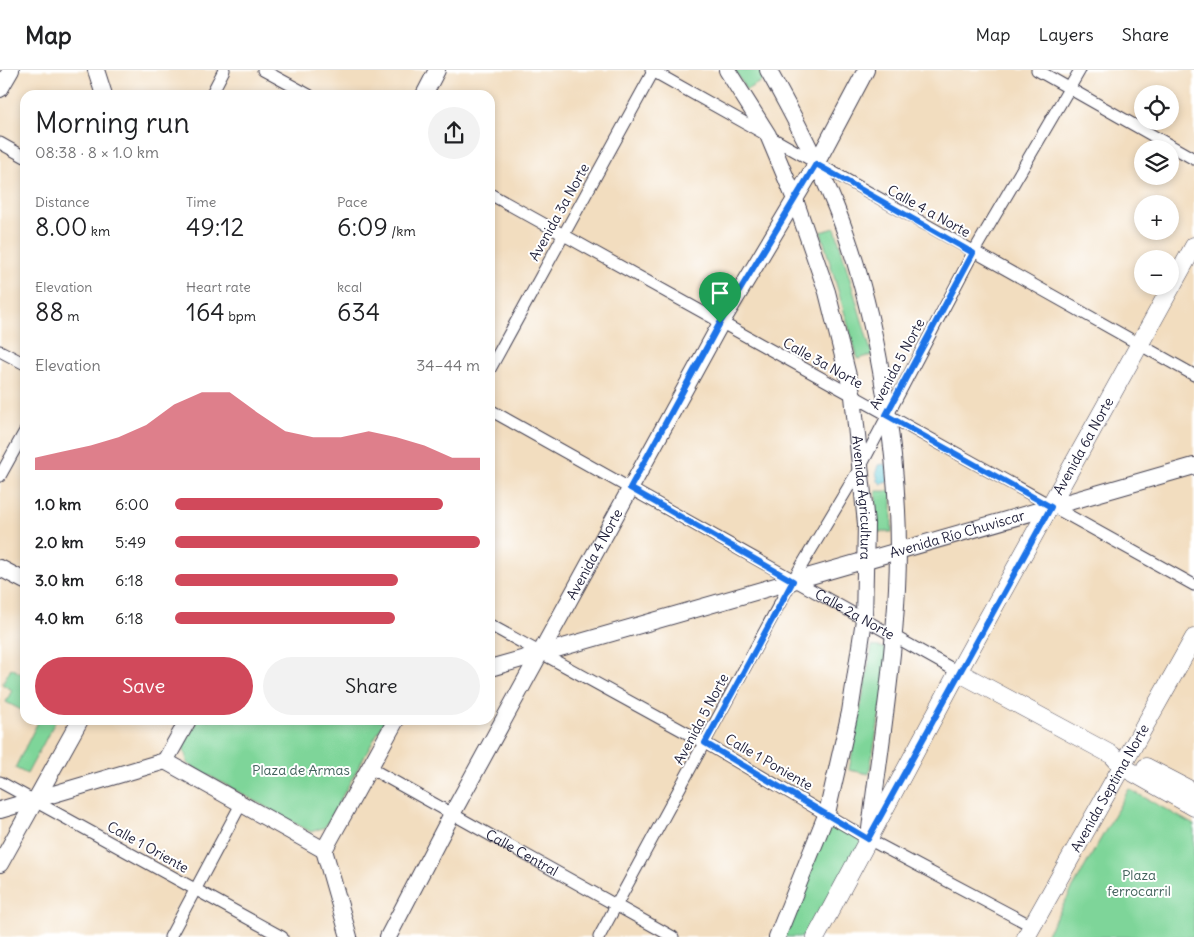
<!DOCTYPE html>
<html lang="en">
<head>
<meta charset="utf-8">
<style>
  body { margin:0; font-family:Delius,sans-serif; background:#f2f2f2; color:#202124; height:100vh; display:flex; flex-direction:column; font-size:19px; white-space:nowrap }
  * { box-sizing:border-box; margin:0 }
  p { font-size:16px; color:#757577 }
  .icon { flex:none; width:28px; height:28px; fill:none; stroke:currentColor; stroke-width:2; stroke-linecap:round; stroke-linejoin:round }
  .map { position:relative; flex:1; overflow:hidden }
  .drawer { position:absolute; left:20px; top:20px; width:475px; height:635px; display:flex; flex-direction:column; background:#fff; border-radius:15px; box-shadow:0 2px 8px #0003 }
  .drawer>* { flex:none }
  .tools { position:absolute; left:1134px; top:15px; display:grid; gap:10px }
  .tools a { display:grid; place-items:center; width:45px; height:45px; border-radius:50%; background:#fff; box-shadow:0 2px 8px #0003; font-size:25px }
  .pin { position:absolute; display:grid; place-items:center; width:42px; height:42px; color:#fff; margin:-51px -21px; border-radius:50% 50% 50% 0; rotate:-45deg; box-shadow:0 0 5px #0007 }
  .pin .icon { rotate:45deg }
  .round { display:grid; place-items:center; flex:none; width:52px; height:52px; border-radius:26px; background:#f2f2f2 }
  .summary { display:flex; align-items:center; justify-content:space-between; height:85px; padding:0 15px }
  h1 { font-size:28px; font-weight:600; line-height:38px }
  .stats { display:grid; grid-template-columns:repeat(3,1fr); gap:8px; height:85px; padding:5px 15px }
  .stats div { display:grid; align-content:center }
  .stats b { font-size:25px; font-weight:600 }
  .stats small { font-size:14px; font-weight:400 }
  .stats p { font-size:14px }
  .chart { height:140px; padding:10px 15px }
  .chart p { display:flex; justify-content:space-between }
  .chart svg { width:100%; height:90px; margin-top:5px; fill:#d1495b; opacity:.7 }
  .button { display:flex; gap:10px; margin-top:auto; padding:10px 15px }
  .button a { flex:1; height:58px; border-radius:30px; background:#d1495b; color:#fff; font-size:20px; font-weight:600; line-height:58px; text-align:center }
  .button a+a { background:#f2f2f2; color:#202124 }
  ul { padding:0 15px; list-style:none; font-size:16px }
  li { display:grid; grid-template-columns:80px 60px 1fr; align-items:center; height:38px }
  li i { height:12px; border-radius:6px; background:#d1495b }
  header { display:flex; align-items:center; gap:30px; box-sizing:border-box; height:70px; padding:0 25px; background:#fff; border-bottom:1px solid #e0e0e0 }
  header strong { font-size:24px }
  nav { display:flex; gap:28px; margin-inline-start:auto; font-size:18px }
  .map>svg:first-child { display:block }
  .green { fill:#7ed599; stroke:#507c6a }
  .water { fill:#5cc8d5; stroke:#3f7588 }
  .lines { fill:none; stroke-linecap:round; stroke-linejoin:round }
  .street-casing { stroke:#413e4f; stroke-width:13 }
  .secondary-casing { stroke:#413e4f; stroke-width:18 }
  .primary-casing { stroke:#413e4f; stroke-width:19 }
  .street { stroke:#fff; stroke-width:11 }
  .secondary { stroke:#fff; stroke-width:16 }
  .primary { stroke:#fff; stroke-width:18 }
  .route-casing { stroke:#fff; stroke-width:10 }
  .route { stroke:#1a73e8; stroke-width:6 }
  .labels { text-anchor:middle; stroke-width:4; stroke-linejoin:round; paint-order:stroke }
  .street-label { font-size:14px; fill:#22223b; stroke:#fff }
  .park-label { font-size:14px; fill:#42615c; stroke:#fff }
</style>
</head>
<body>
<header>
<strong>Map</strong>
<nav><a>Map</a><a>Layers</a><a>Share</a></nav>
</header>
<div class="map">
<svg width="1194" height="867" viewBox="0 0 1194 867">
  <rect width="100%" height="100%" fill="#fff"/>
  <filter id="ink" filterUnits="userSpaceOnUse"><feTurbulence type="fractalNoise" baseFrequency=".02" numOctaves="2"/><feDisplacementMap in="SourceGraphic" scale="10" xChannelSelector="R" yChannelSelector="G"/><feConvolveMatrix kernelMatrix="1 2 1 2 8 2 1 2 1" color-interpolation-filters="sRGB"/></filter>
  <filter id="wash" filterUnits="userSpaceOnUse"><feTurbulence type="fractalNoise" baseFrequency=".0096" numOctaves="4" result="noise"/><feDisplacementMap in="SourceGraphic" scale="20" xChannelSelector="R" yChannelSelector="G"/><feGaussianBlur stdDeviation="1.12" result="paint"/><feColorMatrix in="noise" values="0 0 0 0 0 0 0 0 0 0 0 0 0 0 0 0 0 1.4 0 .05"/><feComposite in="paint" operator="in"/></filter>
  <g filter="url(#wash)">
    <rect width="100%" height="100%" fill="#f2ddbf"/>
    <!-- green -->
    <path class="green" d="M735 0H764L771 6 746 20Z
      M835 158 872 285 858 289 821 162Z
      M876 421H892V462H876Z
      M872 576 892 579 869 704 849 700Z
      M11 598 25 606V642L6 632 12 620 2 614Z
      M39 650H56L27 704 15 698Z
      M198 650H385L325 757 311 762 188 694 183 677Z
      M1129 719 1194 755V867H1045Z
      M831 747 867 768 817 867H780Z"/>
    <!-- water -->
    <path class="water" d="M884 394 887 396 888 412 881 414 878 411 876 402 878 395Z"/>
  </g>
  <g filter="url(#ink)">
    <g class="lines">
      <defs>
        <g id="street">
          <path d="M263 0 309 25"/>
          <path d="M651 0 1194 305"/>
          <path d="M1037 0 1194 89"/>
          <path d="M211 25 224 0"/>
          <path d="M0 73 25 87"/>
          <path d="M490 124 1194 515"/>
          <path d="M0 281 25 294"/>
          <path d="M490 299 654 0"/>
          <path id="s1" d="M490 340 958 602"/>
          <path d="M0 406 25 361"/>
          <path d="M490 555 705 673 868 769 1032 856"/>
          <path id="s2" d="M370 698 673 867"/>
          <path d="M0 712 282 867"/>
          <path d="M170 867 241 734"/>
          <path d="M599 867 787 520 861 396 973 183 1080 0"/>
        </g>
        <g id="secondary">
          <path d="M96 0 104 25"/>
          <path id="s3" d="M727 0 768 65 794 127 827 222 853 326 866 454 864 550 850 642 827 743 777 867"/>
          <path d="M768 0C793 44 816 89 835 135 879 243 903 402 897 518 893 601 879 684 869 767"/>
          <path d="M0 19 11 0"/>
          <path d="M424 25 437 0"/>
          <path d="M0 498 25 511"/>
          <path id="s4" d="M490 598 1194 396"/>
          <path d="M188 650 165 691 324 780 396 650"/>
          <path d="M0 740 165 691"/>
          <path d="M324 780 349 867"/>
          <path d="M0 794 80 650"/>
          <path id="s5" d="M388 867 452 744 721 253 816 94 866 0"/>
        </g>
        <g id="primary">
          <path d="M958 602 1112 685 1123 697 1194 737"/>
          <path d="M1146 697 1194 722"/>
          <path id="s6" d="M816 867 958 602 1194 176"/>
          <path id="s7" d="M1026 867 1194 568"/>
        </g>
      </defs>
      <!-- street casing -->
      <use href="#street" class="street-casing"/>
      <!-- secondary casing -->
      <use href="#secondary" class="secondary-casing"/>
      <!-- primary casing -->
      <use href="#primary" class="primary-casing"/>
      <!-- street -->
      <use href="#street" class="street"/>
      <!-- secondary -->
      <use href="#secondary" class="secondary"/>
      <!-- primary -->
      <use href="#primary" class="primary"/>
    </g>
  </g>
  <g class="lines" filter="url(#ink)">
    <defs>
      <path id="route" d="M816 94 973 183 886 345 1051 437 868 769 705 673 793 511 630 418 720 253Z"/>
    </defs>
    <!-- route casing -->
    <use href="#route" class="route-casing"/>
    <!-- route -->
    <use href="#route" class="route"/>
  </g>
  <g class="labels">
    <!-- street labels -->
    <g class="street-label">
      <text transform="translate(929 141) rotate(29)" y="5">Calle 4 a Norte</text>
      <text transform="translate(559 142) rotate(-61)" y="5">Avenida 3a Norte</text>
      <text transform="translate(823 293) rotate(29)" y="5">Calle 3a Norte</text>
      <text transform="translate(897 294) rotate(-62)" y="5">Avenida 5 Norte</text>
      <text dy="5" stroke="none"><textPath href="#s6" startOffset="559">Avenida 6a Norte</textPath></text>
      <text dy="5" stroke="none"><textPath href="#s3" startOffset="454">Avenida Agricultura</textPath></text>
      <text dy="5" stroke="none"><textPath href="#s4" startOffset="486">Avenida Río Chuviscar</textPath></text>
      <text dy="5" stroke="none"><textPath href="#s5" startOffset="435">Avenida 4 Norte</textPath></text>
      <text dy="5" stroke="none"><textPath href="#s1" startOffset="418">Calle 2a Norte</textPath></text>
      <text transform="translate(701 649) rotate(-62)" y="5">Avenida 5 Norte</text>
      <text transform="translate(769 692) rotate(30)" y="5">Calle 1 Poniente</text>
      <text dy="5" stroke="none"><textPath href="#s7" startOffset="171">Avenida Septima Norte</textPath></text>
      <text transform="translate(148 777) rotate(29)" y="5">Calle 1 Oriente</text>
      <text dy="5" stroke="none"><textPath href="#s2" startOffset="174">Calle Central</textPath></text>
    </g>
    <!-- park labels -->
    <g class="park-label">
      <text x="301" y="705">Plaza de Armas</text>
      <text x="1139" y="810">Plaza<tspan x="1139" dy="16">ferrocarril</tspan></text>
    </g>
  </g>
</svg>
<div class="tools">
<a><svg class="icon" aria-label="locate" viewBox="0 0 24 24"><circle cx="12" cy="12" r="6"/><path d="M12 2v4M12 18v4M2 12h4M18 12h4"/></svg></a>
<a><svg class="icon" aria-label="layers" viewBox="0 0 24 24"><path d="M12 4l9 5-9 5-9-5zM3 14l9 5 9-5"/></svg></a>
<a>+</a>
<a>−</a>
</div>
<div class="pin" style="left:720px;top:253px;background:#1e9e55"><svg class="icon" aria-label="arrive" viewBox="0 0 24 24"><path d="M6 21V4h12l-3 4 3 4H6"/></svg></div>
<section class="drawer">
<div class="summary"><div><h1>Morning run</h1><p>08:38 · 8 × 1.0 km</p></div><a class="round"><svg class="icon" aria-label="share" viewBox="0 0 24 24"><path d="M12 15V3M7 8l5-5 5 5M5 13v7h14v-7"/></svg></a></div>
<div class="stats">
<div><p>Distance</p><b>8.00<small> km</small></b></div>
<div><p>Time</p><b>49:12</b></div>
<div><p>Pace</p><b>6:09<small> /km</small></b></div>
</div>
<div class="stats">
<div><p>Elevation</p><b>88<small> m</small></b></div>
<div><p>Heart rate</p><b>164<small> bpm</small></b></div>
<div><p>kcal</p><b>634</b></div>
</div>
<div class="chart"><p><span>Elevation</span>34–44 m</p>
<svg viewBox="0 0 160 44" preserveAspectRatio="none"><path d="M0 44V38L10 35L20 32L30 28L40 22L50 12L60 6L70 6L80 16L90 25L100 28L110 28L120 25L130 28L140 32L150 38L160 38V44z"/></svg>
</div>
<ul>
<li><b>1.0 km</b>6:00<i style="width:88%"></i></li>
<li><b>2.0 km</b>5:49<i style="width:100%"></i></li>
<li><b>3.0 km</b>6:18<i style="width:73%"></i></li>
<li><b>4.0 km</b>6:18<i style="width:72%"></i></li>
</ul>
<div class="button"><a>Save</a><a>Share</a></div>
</section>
</div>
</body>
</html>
